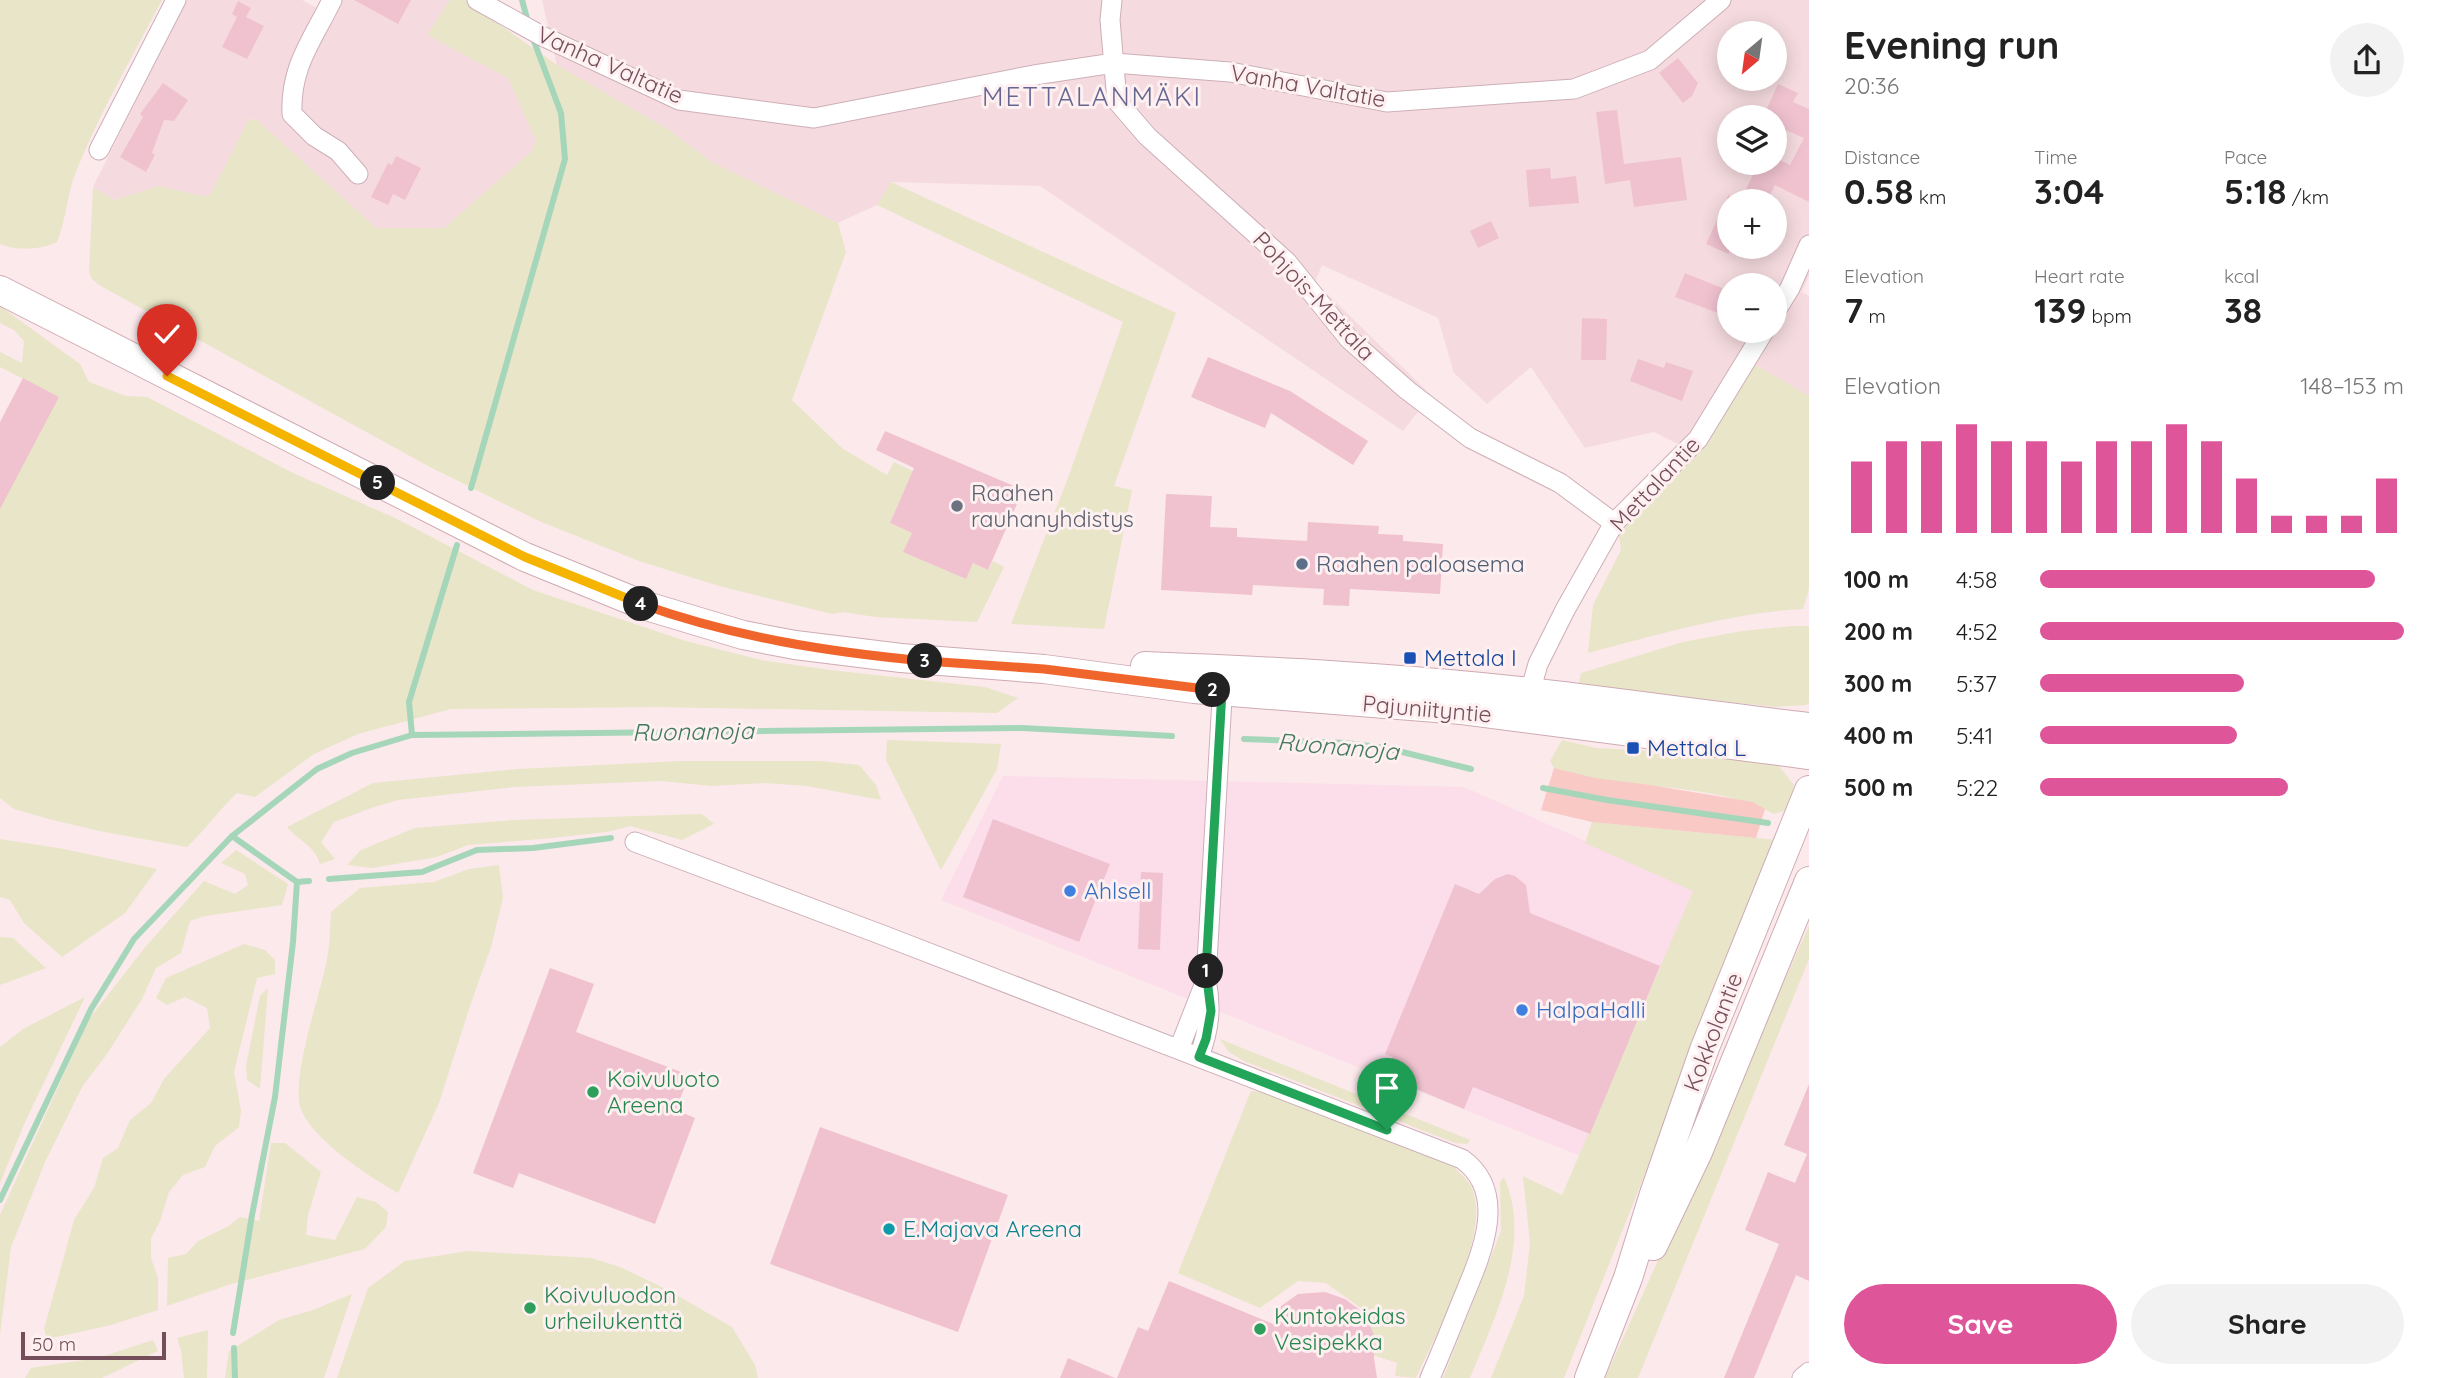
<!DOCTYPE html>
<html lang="en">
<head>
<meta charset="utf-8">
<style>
  body { margin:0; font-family:Quicksand,sans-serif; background:#f2f2f2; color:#222; height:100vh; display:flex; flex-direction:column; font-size:26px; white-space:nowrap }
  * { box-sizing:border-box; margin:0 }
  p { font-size:23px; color:#767676 }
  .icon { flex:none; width:38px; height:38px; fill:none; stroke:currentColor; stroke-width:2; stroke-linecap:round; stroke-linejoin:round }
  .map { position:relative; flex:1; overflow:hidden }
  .drawer { display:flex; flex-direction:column; background:#fff; width:630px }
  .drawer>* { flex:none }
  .needle { width:46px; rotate:209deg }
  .buttons { position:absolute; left:1717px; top:21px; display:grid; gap:14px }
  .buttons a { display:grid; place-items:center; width:70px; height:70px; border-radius:50%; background:#fff; box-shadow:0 4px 18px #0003; font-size:35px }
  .scale { position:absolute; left:21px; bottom:18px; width:145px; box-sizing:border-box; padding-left:7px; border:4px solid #754e5c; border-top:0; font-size:19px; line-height:24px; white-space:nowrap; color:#754e5c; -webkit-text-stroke:5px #fef0f1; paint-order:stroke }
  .pin { position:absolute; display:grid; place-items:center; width:60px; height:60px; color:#fff; margin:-72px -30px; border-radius:50% 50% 50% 0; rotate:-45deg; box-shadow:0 0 7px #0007 }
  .pin .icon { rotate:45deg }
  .km { position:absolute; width:35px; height:35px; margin:-18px; border-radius:50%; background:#222; color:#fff; font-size:19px; line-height:35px; text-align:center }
  .round { display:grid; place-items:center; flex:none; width:74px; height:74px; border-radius:37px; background:#f2f2f2 }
  .headline { display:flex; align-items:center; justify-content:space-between; height:119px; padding:0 35px }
  h1 { font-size:38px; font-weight:700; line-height:52px }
  .metrics { display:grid; grid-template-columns:repeat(3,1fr); gap:10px; height:119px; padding:7px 35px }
  .metrics div { display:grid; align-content:center }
  .metrics b { font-size:35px; font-weight:700 }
  .metrics small { font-size:19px; font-weight:400 }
  .metrics p { font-size:19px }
  .chart { height:196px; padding:14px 35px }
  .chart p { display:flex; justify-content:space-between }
  .chart svg { width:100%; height:126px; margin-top:7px; stroke:#de5599; stroke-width:6 }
  .cta { display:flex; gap:14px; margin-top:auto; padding:14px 35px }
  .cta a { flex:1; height:80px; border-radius:42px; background:#de5599; color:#fff; font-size:28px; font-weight:700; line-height:80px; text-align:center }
  .cta a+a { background:#f2f2f2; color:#222 }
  ul { padding:0 35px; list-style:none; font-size:23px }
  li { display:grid; grid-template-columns:112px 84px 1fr; align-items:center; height:52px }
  li i { height:18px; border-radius:9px; background:#de5599 }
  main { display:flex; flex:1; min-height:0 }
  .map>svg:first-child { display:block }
  .residential { fill:#f5dbdf; fill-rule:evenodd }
  .commercial { fill:#fbdeea }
  .green { fill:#e9e5c8 }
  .sand { fill:#f9c9c6 }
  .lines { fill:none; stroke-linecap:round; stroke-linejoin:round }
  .stream { stroke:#a5d6ba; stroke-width:6 }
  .building { fill:#f0c2d0 }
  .street-casing { stroke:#cdafb8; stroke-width:21 }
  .secondary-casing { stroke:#ceabb4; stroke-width:30 }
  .street { stroke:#fff; stroke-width:19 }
  .secondary { stroke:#fff; stroke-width:28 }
  .split-1-casing { stroke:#fff; stroke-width:14 }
  .split-2-casing { stroke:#fff; stroke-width:14 }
  .split-3-casing { stroke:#fff; stroke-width:14 }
  .split-4-casing { stroke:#fff; stroke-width:14 }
  .split-5-casing { stroke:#fff; stroke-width:14 }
  .split-6-casing { stroke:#fff; stroke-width:14 }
  .split-1 { stroke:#22a559; stroke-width:9 }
  .split-2 { stroke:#22a559; stroke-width:9 }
  .split-3 { stroke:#f0652b; stroke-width:9 }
  .split-4 { stroke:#f0652b; stroke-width:9 }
  .split-5 { stroke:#f5b400; stroke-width:9 }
  .split-6 { stroke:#f5b400; stroke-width:9 }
  .worship-dot { fill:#6b7280; stroke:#fef0f1; stroke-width:2.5 }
  .service-dot { fill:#5c6f8a; stroke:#fef0f1; stroke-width:2.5 }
  .transit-dot { fill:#1a4fb4; stroke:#fef0f1; stroke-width:2.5 }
  .shop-dot { fill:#3f7fe0; stroke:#fef0f1; stroke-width:2.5 }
  .leisure-dot { fill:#2e9e5b; stroke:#fef0f1; stroke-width:2.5 }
  .culture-dot { fill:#0f9aa8; stroke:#fef0f1; stroke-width:2.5 }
  .labels { text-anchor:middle; stroke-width:6; stroke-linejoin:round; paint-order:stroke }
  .street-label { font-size:23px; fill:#754e5c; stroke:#fef0f1 }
  .worship-label { font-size:23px; fill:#5b616d; stroke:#fef0f1; text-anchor:start }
  .service-label { font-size:23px; fill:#4e5e75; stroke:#fef0f1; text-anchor:start }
  .transit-label { font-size:23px; fill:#164399; stroke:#fef0f1; text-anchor:start }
  .shop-label { font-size:23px; fill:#366cbe; stroke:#fef0f1; text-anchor:start }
  .leisure-label { font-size:23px; fill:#27864d; stroke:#fef0f1; text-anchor:start }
  .culture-label { font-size:23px; fill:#0d838f; stroke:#fef0f1; text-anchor:start }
  .water-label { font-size:24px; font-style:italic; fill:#42795a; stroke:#fef0f1 }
  .quarter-label { font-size:26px; letter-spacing:2px; fill:#666791; stroke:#fef0f1 }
</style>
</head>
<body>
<main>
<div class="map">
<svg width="1809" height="1378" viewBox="0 0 1809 1378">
  <rect width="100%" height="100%" fill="#fce9eb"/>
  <!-- residential -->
  <path class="residential" d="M187 0H302L317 8 321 0H450L427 35 508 78 536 141 532 151 444 228H376L257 120 249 119 211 195 202 196 159 186 114 200 93 187Z
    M542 0H1809V276L1802 292 1809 296V396L1755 365 1698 454 1654 432 1585 448 1531 367 1487 404 1454 373 1438 318 1322 265 1315 282 1431 395 1403 431 1040 186 891 182 877 205 838 223 713 163 669 130 557 66ZM1729 33H1774V79H1729ZM1729 117H1774V163H1729ZM1729 201H1774V247H1729ZM1729 285H1774V331H1729Z"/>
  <!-- commercial -->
  <path class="commercial" d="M1003 776 1464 787 1698 891 1588 1159 941 900Z"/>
  <!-- green -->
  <path class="green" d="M0 0H162C132 57 99 114 75 174 67 196 66 220 57 242 41 250 16 251 0 244Z
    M450 0H465L557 65 669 130 713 163 838 223 846 252 792 400 843 449 887 475 894 462 913 471 890 523 912 533 904 552 966 579 973 563 988 570 993 561 1004 567 977 622 875 617 843 612 832 614 719 586 639 561 539 521 430 467 99 285 92 279 89 272 93 187 114 200 159 186 202 196 210 195 249 119 257 120 376 228H444L532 151 536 141 508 78 427 35Z
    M891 182 1176 313 1114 486 1132 490 1104 629 1011 624 1068 478 1123 322 877 205Z
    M0 306 80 364 89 382 126 396 147 397 293 473 395 518 533 590 686 641 761 660 830 670 985 687 1018 698 997 713 656 707 451 709 358 734 314 754 255 797 237 793C219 810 205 830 187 847L99 831 49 819 14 809 0 798V495L59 397 0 367V352L22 363 24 341 14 330 0 323Z
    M1755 365 1809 396V589L1803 609C1731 613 1658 635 1588 653L1593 605 1621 550 1618 530 1698 454Z
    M1792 626H1809V703L1806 705 1776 707 1594 687 1579 683 1581 673 1683 642 1742 631Z
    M887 740 1001 744 997 769 941 870 886 760Z
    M1562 740 1596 748 1653 751 1676 747 1757 756 1778 765 1794 785 1790 809 1774 814C1726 787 1650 788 1596 779 1582 776 1568 772 1554 768L1550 761Z
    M681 761H820L859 765 876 785 881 800 807 786 765 783 712 786 660 781 515 787 398 800 371 808 334 822 321 842 335 859 320 864C314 845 300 842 287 827L373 783 518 769Z
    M702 814 714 824 682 840 630 826 607 832 552 838 468 845 437 857 372 868 347 865 361 850 415 828 512 820Z
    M1592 822 1777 840 1564 1378H1491L1524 1296 1530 1243 1523 1176 1562 1195 1693 891 1585 843Z
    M0 839 64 849 157 869 125 913 62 957 24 923 10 900 0 897Z
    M236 850 288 884 282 905 205 916 190 921 181 953 156 968 142 999 107 1054 82 1087 45 1162 11 1247 0 1335V1215L89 1019 147 945 204 881 235 894 248 885 245 874 221 863Z
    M499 865 503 898 491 947 470 1006 439 1103 398 1193C370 1177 309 1138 300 1106 292 1075 320 994 327 960 330 944 330 928 331 912L360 888 434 882 469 869Z
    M1809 926V959L1638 1378H1605Z
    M0 937 13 938 46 968 0 985Z
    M244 944 265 950 275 960V974L257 978 234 1072 241 1111 239 1127 215 1146 205 1167 183 1175 169 1192 160 1221 151 1239V1258L158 1278V1310L111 1325 47 1339 44 1329 74 1220 94 1188 103 1158 118 1148 130 1120 151 1103 164 1079 210 1028 207 1008 185 997 167 1005 156 998 166 978Z
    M268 988 260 1089 247 1080 246 1066 260 996Z
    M85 997 25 1122 0 1183V1047L23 1029Z
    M1220 1039 1470 1140 1467 1144 1455 1143 1244 1061 1229 1052Z
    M1251 1091 1263 1092 1454 1167C1458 1172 1465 1177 1469 1183 1497 1226 1435 1335 1416 1378L1395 1376 1397 1363 1373 1355 1365 1311 1326 1283 1298 1281 1260 1308 1178 1273Z
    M271 1143H285L321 1172 308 1215 306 1235 335 1240 357 1197 376 1202 388 1212 386 1227 365 1249 231 1284 167 1306 168 1258 186 1254 198 1241 229 1226 240 1217 259 1221Z
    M1504 1177C1533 1243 1495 1317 1470 1378H1443L1501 1231 1500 1182Z
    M468 1251 591 1258 620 1267 666 1289 732 1327 755 1365 758 1378H337L368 1288 405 1261Z
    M352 1294 324 1378H225L229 1351 279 1320 313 1310Z
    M208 1330 207 1378H184L181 1350 177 1338Z
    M153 1340 158 1351 102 1378H25L31 1368 98 1358Z"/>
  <!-- sand -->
  <path class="sand" d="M1554 768 1595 778 1650 785 1753 802 1765 809 1756 838 1592 822 1541 810Z"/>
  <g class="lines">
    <!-- stream -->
    <path class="stream" d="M522 0 528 22
      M471 488 565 159 561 113 532 36
      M412 735 409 702 457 545
      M1244 739 1346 743 1386 748 1471 769
      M1543 788 1607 800 1768 823
      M232 836 297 882 293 942 275 1097 252 1215 233 1333
      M329 879 422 872 477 850 533 848 611 838
      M297 882 309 881
      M0 1200 91 1009 134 939 232 836 317 769 352 753 412 735 1022 728 1172 736
      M234 1348 235 1378"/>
  </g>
  <!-- building -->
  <path class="building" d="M354 0H411L398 24Z
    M238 1 251 8 246 17 264 26 247 59 222 47 237 17 232 14Z
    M1678 58 1698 83 1692 96 1683 103 1659 73Z
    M163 83 188 100 174 121 164 120 152 153 155 155 146 172 120 157 143 117 140 114Z
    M1778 84 1798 93 1793 102 1809 109V202L1775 185 1767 201H1740L1759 163H1774V157L1790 165 1804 138 1774 125V117H1763Z
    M1617 110 1624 164 1681 157 1687 200 1634 207 1630 180 1605 184 1596 112Z
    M396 156 421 168 405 200 393 194 388 205 371 197 388 163 392 165Z
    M1550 168 1551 179 1576 176 1579 203 1529 207 1526 170Z
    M1729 194V254L1706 244Z
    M1491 221 1499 238 1478 248 1470 231Z
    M1685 273 1727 290 1718 313 1675 297Z
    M1582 318 1607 319 1606 360H1581Z
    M1208 357 1290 391 1368 441 1353 465 1271 413 1265 428 1191 397Z
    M1638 359 1664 368 1666 362 1693 371 1682 401 1630 381Z
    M23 378 59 397 0 509V422Z
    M885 431 1023 490 988 570 973 563 966 579 903 552 912 533 890 523 914 468 876 450Z
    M1166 494 1212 496 1210 527 1237 528V537L1307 541 1308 522 1379 526 1378 534 1403 535V541L1443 544 1440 594 1350 589 1349 606 1323 605 1324 589 1253 585 1252 595 1161 590Z
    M993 819 1110 864 1079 942 963 897Z
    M1141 872 1163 873 1160 950 1138 949Z
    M1508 874 1515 876 1526 885 1530 913 1660 966 1590 1134 1473 1087 1464 1109 1385 1076 1393 1057 1385 1054 1455 884 1479 894 1495 879Z
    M550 968 594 984 576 1032 689 1075 676 1110 695 1118 655 1224 519 1173 513 1188 473 1173Z
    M1809 1084V1281L1796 1275 1754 1378H1724L1779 1244 1745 1230 1768 1172 1795 1183 1807 1154 1784 1145Z
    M820 1127 1008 1195 958 1332 770 1264Z
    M1169 1281 1273 1324 1281 1306 1298 1294 1325 1292 1345 1299 1367 1315 1375 1339 1374 1358 1377 1378H1117L1138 1327 1148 1331Z
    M1068 1358 1115 1378H1060Z"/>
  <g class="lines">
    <defs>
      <path id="street" d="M332 0C312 41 290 67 292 114L314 136 338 151 358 174
        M477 0 542 36 679 100 814 118 1034 75 1114 63 1230 72 1387 102 1574 89 1650 60 1721 0
        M1112 0 1110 20 1117 101 1147 136 1287 262 1349 339 1407 390 1470 438 1560 483 1614 523
        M99 150 176 0
        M1774 314 1790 288 1809 245
        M1527 703 1538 664 1565 610 1614 523 1698 439 1764 331
        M635 842 885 936 1462 1159C1511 1194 1479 1259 1461 1303 1451 1328 1441 1353 1430 1378
        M1179 1049 1206 980
        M1199 1057C1209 1030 1212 1008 1206 980L1223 681
        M1802 1378 1809 1372"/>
      <path id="secondary" d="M0 290 525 557 643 605 743 635 795 645 901 658 1044 669 1194 689 1462 710 1809 755
        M1145 666C1270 671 1396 677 1520 691 1616 702 1713 716 1809 727
        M1653 1246 1698 1152 1809 881
        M1589 1378 1628 1278 1654 1194 1704 1050 1809 790"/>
    </defs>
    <!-- street casing -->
    <use href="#street" class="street-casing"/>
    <!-- secondary casing -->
    <use href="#secondary" class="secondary-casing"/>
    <!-- street -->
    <use href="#street" class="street"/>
    <!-- secondary -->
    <use href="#secondary" class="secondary"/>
  </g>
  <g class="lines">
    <defs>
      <path id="split-1" d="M1206 971 1211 1011 1206 1039 1199 1057 1387 1130"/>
      <path id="split-2" d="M1206 971 1222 691 1213 690"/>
      <path id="split-3" d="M925 661 1044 669 1213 690"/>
      <path id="split-4" d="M641 604C733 637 828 652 925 661"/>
      <path id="split-5" d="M378 483 525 557 641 604"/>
      <path id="split-6" d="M167 376 378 483"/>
    </defs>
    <!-- split-1 casing -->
    <use href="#split-1" class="split-1-casing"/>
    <!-- split-2 casing -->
    <use href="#split-2" class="split-2-casing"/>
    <!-- split-3 casing -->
    <use href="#split-3" class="split-3-casing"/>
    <!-- split-4 casing -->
    <use href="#split-4" class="split-4-casing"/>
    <!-- split-5 casing -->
    <use href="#split-5" class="split-5-casing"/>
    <!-- split-6 casing -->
    <use href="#split-6" class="split-6-casing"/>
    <!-- split-1 -->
    <use href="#split-1" class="split-1"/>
    <!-- split-2 -->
    <use href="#split-2" class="split-2"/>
    <!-- split-3 -->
    <use href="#split-3" class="split-3"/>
    <!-- split-4 -->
    <use href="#split-4" class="split-4"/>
    <!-- split-5 -->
    <use href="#split-5" class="split-5"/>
    <!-- split-6 -->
    <use href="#split-6" class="split-6"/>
  </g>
  <!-- markers -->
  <circle class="worship-dot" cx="957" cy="506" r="7"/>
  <circle class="service-dot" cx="1302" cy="564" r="7"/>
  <g class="transit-dot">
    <rect x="1403" y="651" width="14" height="14" rx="3.5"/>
    <rect x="1626" y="741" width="14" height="14" rx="3.5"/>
  </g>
  <g class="shop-dot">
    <circle cx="1070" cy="891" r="7"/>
    <circle cx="1522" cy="1010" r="7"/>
  </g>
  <g class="leisure-dot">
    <circle cx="593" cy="1092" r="7"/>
    <circle cx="530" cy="1308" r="7"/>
    <circle cx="1260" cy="1329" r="7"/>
  </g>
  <circle class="culture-dot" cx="889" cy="1229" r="7"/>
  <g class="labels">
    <!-- street labels -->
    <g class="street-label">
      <text transform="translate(610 65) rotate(24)" y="8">Vanha Valtatie</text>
      <text transform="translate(1308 86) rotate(10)" y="8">Vanha Valtatie</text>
      <text transform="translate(1314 296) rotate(47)" y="8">Pohjois-Mettala</text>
      <text transform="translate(1655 484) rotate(-47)" y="8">Mettalantie</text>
      <text transform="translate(1427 709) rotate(5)" y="8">Pajuniityntie</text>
      <text transform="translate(1713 1032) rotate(-69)" y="8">Kokkolantie</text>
    </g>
    <!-- worship labels -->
    <g class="worship-label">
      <text x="971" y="501">Raahen<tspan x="971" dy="26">rauhanyhdistys</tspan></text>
    </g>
    <!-- service labels -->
    <g class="service-label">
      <text x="1316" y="572">Raahen paloasema</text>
    </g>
    <!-- transit labels -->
    <g class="transit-label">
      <text x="1424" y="666">Mettala I</text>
      <text x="1647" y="756">Mettala L</text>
    </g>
    <!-- shop labels -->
    <g class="shop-label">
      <text x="1084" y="899">Ahlsell</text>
      <text x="1536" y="1018">HalpaHalli</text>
    </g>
    <!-- leisure labels -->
    <g class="leisure-label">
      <text x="607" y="1087">Koivuluoto<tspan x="607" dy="26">Areena</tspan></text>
      <text x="544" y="1303">Koivuluodon<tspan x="544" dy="26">urheilukenttä</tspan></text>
      <text x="1274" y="1324">Kuntokeidas<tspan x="1274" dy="26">Vesipekka</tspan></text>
    </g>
    <!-- culture labels -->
    <g class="culture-label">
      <text x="903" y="1237">E.Majava Areena</text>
    </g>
    <!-- water labels -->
    <g class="water-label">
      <text transform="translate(693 732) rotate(-1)" y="8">Ruonanoja</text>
      <text transform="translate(1338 747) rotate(5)" y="8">Ruonanoja</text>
    </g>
    <!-- quarter labels -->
    <g class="quarter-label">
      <text x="1092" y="106">METTALANMÄKI</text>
    </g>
  </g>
</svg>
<div class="buttons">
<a><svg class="needle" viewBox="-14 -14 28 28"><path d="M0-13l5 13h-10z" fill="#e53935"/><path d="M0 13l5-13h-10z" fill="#767676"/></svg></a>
<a><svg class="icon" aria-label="layers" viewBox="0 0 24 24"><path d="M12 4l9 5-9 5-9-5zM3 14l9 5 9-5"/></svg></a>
<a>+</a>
<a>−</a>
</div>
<div class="scale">50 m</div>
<div class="pin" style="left:1387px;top:1130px;background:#1e9e55"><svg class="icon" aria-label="arrive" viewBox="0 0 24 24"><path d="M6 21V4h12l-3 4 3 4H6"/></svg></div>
<div class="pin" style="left:167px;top:376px;background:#d93025"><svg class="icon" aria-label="check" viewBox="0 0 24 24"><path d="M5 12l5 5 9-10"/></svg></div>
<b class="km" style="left:1206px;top:971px">1</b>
<b class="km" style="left:1213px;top:690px">2</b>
<b class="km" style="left:925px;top:661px">3</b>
<b class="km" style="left:641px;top:604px">4</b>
<b class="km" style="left:378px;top:483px">5</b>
</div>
<section class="drawer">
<div class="headline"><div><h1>Evening run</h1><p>20:36</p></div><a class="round"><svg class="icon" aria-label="share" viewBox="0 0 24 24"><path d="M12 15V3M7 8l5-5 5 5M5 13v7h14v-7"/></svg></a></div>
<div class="metrics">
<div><p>Distance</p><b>0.58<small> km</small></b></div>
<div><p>Time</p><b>3:04</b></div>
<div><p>Pace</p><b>5:18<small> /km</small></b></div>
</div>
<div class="metrics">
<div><p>Elevation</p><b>7<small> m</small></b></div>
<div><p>Heart rate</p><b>139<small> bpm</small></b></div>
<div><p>kcal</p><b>38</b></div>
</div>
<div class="chart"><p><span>Elevation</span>148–153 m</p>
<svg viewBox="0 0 160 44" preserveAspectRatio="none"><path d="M5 44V19M15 44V12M25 44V12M35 44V6M45 44V12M55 44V12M65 44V19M75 44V12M85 44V12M95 44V6M105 44V12M115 44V25M125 44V38M135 44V38M145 44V38M155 44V25"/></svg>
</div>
<ul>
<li><b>100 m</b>4:58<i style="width:92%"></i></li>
<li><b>200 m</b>4:52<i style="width:100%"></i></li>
<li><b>300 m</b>5:37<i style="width:56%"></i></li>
<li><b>400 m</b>5:41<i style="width:54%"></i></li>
<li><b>500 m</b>5:22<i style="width:68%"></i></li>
</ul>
<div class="cta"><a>Save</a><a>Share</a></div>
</section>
</main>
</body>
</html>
